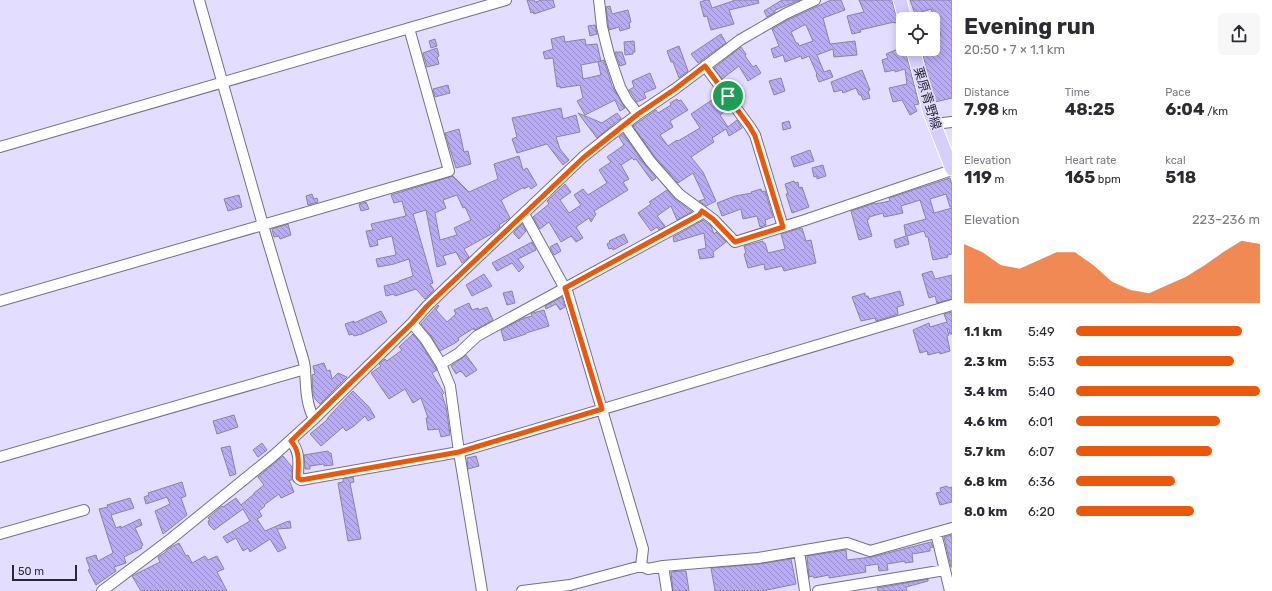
<!DOCTYPE html>
<html lang="en">
<head>
<meta charset="utf-8">
<style>
  body { margin:0; font-family:Rubik,"Noto Sans JP",sans-serif; background:#f7f7f7; color:#2b2b33; height:100vh; display:flex; flex-direction:column; font-size:15px; white-space:nowrap }
  * { box-sizing:border-box; margin:0 }
  p { font-size:13px; color:#7c7c81 }
  .icon { flex:none; width:22px; height:22px; fill:none; stroke:currentColor; stroke-width:2; stroke-linecap:round; stroke-linejoin:round }
  .map { position:relative; flex:1; overflow:hidden }
  .details { display:flex; flex-direction:column; background:#fff; width:320px }
  .details>* { flex:none }
  .controls { position:absolute; left:896px; top:12px; display:grid; gap:8px }
  .controls a { display:grid; place-items:center; width:44px; height:44px; border-radius:6px; background:#fff; box-shadow:0 2px 10px #0003; font-size:20px }
  .scale { position:absolute; left:12px; bottom:10px; width:65px; box-sizing:border-box; padding-left:4px; border:2px solid #2a2835; border-top:0; font-size:11px; line-height:14px; white-space:nowrap; color:#2a2835; -webkit-text-stroke:3px #e3deff; paint-order:stroke }
  .pin { position:absolute; display:grid; place-items:center; width:34px; height:34px; color:#fff; margin:-17px; border:2px solid #fff; border-radius:50%; box-shadow:0 1px 4px #0007 }
  .round { display:grid; place-items:center; flex:none; width:42px; height:42px; border-radius:6px; background:#f7f7f7 }
  .headline { display:flex; align-items:center; justify-content:space-between; height:68px; padding:0 12px }
  h1 { font-size:22px; font-weight:700; line-height:30px }
  .metrics { display:grid; grid-template-columns:repeat(3,1fr); gap:6px; height:68px; padding:4px 12px }
  .metrics div { display:grid; align-content:center }
  .metrics b { font-size:17px; font-weight:700 }
  .metrics small { font-size:11px; font-weight:400 }
  .metrics p { font-size:11px }
  .chart { height:112px; padding:8px 12px }
  .chart p { display:flex; justify-content:space-between }
  .chart svg { width:100%; height:72px; margin-top:4px; fill:#ea580c; opacity:.7 }
  ul { padding:0 12px; list-style:none; font-size:13px }
  li { display:grid; grid-template-columns:64px 48px 1fr; align-items:center; height:30px }
  li i { height:10px; border-radius:5px; background:#ea580c }
  main { display:flex; flex:1; min-height:0 }
  .map>svg:first-child { display:block }
  .building { fill:url(#building-back-hatch); stroke:#8984a2; fill-rule:evenodd }
  .lines { fill:none; stroke-linecap:round; stroke-linejoin:round }
  .minor-casing { stroke:#746f8c; stroke-width:12 }
  .major-casing { stroke:#fff; stroke-width:15 }
  .minor { stroke:#fff; stroke-width:10 }
  .major { stroke:#d7cffa; stroke-width:13 }
  .route-casing { stroke:#fff; stroke-width:8 }
  .route { stroke:#ea580c; stroke-width:5 }
  .labels { text-anchor:middle; stroke-width:3.5; stroke-linejoin:round; paint-order:stroke }
  .street-label { font-size:13px; fill:#2a2835; stroke:#e3deff }
</style>
</head>
<body>
<main>
<div class="map">
<svg width="952" height="591" viewBox="0 0 952 591">
  <defs>
    <pattern id="building-back-hatch" width="6" height="6" patternUnits="userSpaceOnUse"><rect width="6" height="6" fill="#b9abf6"/><path d="M-1 5l2 2M0 0l6 6M5-1l2 2" fill="none" stroke="#978bc8"/></pattern>
  </defs>
  <rect width="100%" height="100%" fill="#e3deff"/>
  <!-- building -->
  <path class="building" d="M527 0H534L535 2 542 0H553L555 7 534 14 533 12 531 13Z
    M706 0H709L712 8 733 1V0H758L759 3 729 10 734 24 711 30 707 16 704 17 700 2Z
    M782 0H800L775 10V12L767 17 764 11Z
    M831 0H841L845 10 823 18 830 44 855 41 857 55 834 57 833 49 817 55 824 72 830 70 833 77 819 82 816 75 817 74 809 56 802 59 801 56 785 62 783 55 774 58 771 49 779 46 772 29 788 20ZM804 25H806L813 41 799 46 798 43H796L791 32Z
    M859 0H892L898 22 894 23V22L860 30 861 32 852 34 847 16 864 12Z
    M910 0H952V98L935 102 923 56 933 50V37L941 35 931 9 915 14Z
    M610 6 612 14 628 10 631 22 629 23 630 28 620 31 619 27 609 30 606 7Z
    M595 25 597 34 590 36 588 26Z
    M721 34 726 43 698 63 691 54Z
    M564 36 565 42 585 39 586 45 597 44 601 61 581 65 583 79 601 75 598 62 604 60 612 86 625 108 620 111 615 100 585 115 577 101 583 98 580 85 560 88V86L557 87 553 58 545 59 543 52 553 49 551 39Z
    M435 39 437 46 431 48 429 41Z
    M634 41 635 52H633V54L625 55 624 42Z
    M679 46 688 71 679 78 673 62H671L667 51Z
    M741 47 746 54 745 56 753 67 756 65 761 73 748 81 739 66 722 79 714 68Z
    M903 47V49H905L919 104 914 105 917 111 910 115 902 100 893 102 889 88 907 84 905 69 895 72V70L885 72 882 60 888 58 886 54Z
    M437 48 439 56 437 57 439 64 427 67 423 53Z
    M615 52H622L626 64 620 66Z
    M862 70 870 90 868 91 870 98 863 100 861 95H859L856 88 843 93 842 90 834 92 831 82Z
    M650 73 656 88 644 93 646 98 637 102 629 90 634 87 632 81Z
    M781 78 785 91 774 95 769 81Z
    M448 85 450 93 435 97 433 89Z
    M720 97 729 109 720 115 728 127 737 120 742 128 729 136 726 129 712 138 714 142 691 157 703 172 716 201 706 206 699 201 705 199 693 173 678 183 655 157 633 126 656 110 658 113 671 105 670 103 677 99 679 101 681 100 688 110 670 121 673 127 660 135 668 146 677 140 678 141 700 128 691 114 712 100 713 101Z
    M561 108 563 119 576 115 580 132 556 137 560 149 569 160 563 165 547 144 517 153 512 139 517 137 512 118Z
    M578 113 602 123 617 113 621 118 597 138Z
    M789 121 791 128 783 130 782 123Z
    M459 129 464 152 468 151 471 164 456 168 445 133Z
    M623 134 645 165 656 178 652 181 636 159 634 160 632 158 621 165 629 179 623 182 628 190 594 211 596 214 591 222 589 218 576 227 583 238 576 242 571 236 561 242 549 222 540 229 533 217 549 204 547 201 565 184 571 192 560 200 569 213 581 205 574 195 583 189 588 195 607 183 599 170 611 162 607 157 624 145 619 137Z
    M810 150 814 161 794 167 791 157Z
    M519 156 523 170 527 168 537 185 531 189 529 186 524 189V187L501 200 510 218 499 225 500 227 493 233 464 249 469 257 462 263 456 252 443 256 446 264 437 267 426 210 413 214 433 283 430 284 434 290 425 299 416 289 395 296 394 294 386 296 384 286 399 282V281L413 276 409 259 394 264 378 267 376 259 396 255 392 236 377 240 378 245 370 247 366 231 373 230 371 224 406 216 402 201 394 203 391 195 453 176 469 192 498 179 494 164ZM457 195 463 208 465 207 471 220 454 228 457 235 440 240 435 213 446 208 443 200Z
    M823 165 826 176 817 179V176L814 177 812 168Z
    M950 178 952 185V207H950L946 194 930 199 934 213 952 208V254L947 255 948 257 933 260 928 237H926L924 231 907 236 909 244 896 248 894 240 906 236 904 225 926 219 920 200 901 206 903 213 884 217 883 213 869 217V219L867 220 872 236 859 240 851 211 875 203V204L890 201 889 198Z
    M794 181 795 183 798 182 799 188 802 187 809 207 792 213 786 194H788L785 184Z
    M761 189 762 192 765 191 773 217 765 220 766 225 760 227 757 216 743 219 741 209 722 216 717 203 735 196 752 193 751 192Z
    M667 190 675 199 692 212 677 220 671 206 657 216 665 226 659 230 657 227 651 231 638 213 651 204 649 202Z
    M312 194 314 199 317 198 318 202 308 205 306 196Z
    M239 195 242 207 228 211 224 199Z
    M366 202 369 209 361 211 359 204Z
    M703 220 711 226 714 234 716 232 726 242 713 252 714 257 700 259 698 250 706 248 704 233 674 242 673 237Z
    M288 224 291 235 280 239 279 236 274 237 272 229Z
    M522 224 526 231 519 239 514 234V232Z
    M802 228 806 241 811 240 816 263 784 271 782 266 765 270 764 264 748 268 744 254 746 253 744 246 763 241V243H765L768 253 785 249 781 234Z
    M624 234 628 242 613 250 612 248 609 249 607 244 610 242 609 241Z
    M532 242 536 250 518 259 524 267 519 272 512 263 497 271 492 263Z
    M557 243 561 251 554 255 550 247Z
    M932 271 935 279 952 275V299L937 303 935 296 929 298 922 274Z
    M484 274 492 286 472 296 466 285Z
    M512 291 515 303 507 305 503 293Z
    M900 291 904 305 897 307 898 314 876 321 875 318 861 321 852 297 865 293V296H868L869 299Z
    M562 297 565 307 560 310 556 304 546 309 545 306Z
    M469 303 472 310 478 308 479 310 487 307 493 320 477 329 474 330V328L458 338 459 340 455 343 440 351 431 336 421 324 438 305 439 306 436 310 447 322 456 314 454 310Z
    M544 310 549 326 526 333V334L504 341 501 330 524 318 532 316 531 314 533 313Z
    M381 311 387 322 362 334 354 336 353 334 349 335 345 324 354 321V323Z
    M952 312V334H950L949 329H947L949 335 947 336 950 351 940 354V352L928 355 927 351 920 353 913 330 929 323 930 327 947 322 944 314Z
    M413 334 421 344 437 370 432 373 444 393 442 395 446 407 450 435 441 437 439 429 428 430 426 418H428L421 398 413 403 405 389 389 399 371 373 381 366 379 364 385 359 387 361 402 350 399 347Z
    M466 355 477 370 466 377 462 372H461L460 371 456 374 451 366Z
    M324 363 327 371 330 370 332 379 338 373 347 377 320 404 315 399 313 394 312 375 315 374 313 366Z
    M353 391 369 407 375 417 368 421 365 416 354 426 346 431 343 427 321 446 310 434 327 420V419L333 412Z
    M234 415 238 427 217 434 213 421Z
    M262 443 267 450 258 457 253 450Z
    M230 446 236 474 230 476 221 448Z
    M328 451 329 453H331L333 465 324 466V464L310 466V469H305L304 455Z
    M283 456 292 467V480H289L294 492 281 498 279 494 264 505 265 506 259 511 262 516 257 519 265 531 286 522 290 521 291 528 277 529 286 548 278 552 270 539 250 552 248 548 243 551 236 538 227 543 223 537 250 521 243 509 214 530 209 525 208 521 210 520 208 518 222 506 223 507 236 498 241 505 254 494V493L264 485 258 477Z
    M476 456 479 466 468 469 467 458Z
    M353 477 354 482 350 483 361 539 348 541 338 483 343 482V479Z
    M182 482 186 496 181 498 187 515 163 534 155 511 170 504 167 497 146 504 144 497 149 495 148 493Z
    M947 486 948 488 952 487V502L940 505 936 493 941 492 940 488Z
    M130 498 134 508 111 515 116 528 121 526V528L140 519 142 525 135 528 143 545 141 546 142 548 124 557 126 563 114 567 116 571 96 585 88 570 90 569 86 558 96 555 98 561 113 553 99 509 108 507 107 505Z
    M952 535V567H951L944 537Z
    M931 542 933 547 930 548V551L912 554 913 562 905 563V561L887 564 888 570 879 571 878 564 865 566 866 572 829 578V575L814 578 813 576 809 577 807 556 846 550 847 560 872 557Z
    M179 543 186 556 188 555 192 563 205 556 208 560 217 556 224 569 217 572 227 591H141L132 576 160 562 158 557 166 552V551L171 547Z
    M791 559 796 584 762 591H715L711 568 759 564Z
    M680 571H686L689 591H673L671 572Z
    M928 579V581L906 587 907 591H878L877 588Z"/>
  <g class="lines">
    <defs>
      <path id="minor" d="M199 0 263 225 301 352C303 358 305 364 305 370 306 387 306 404 314 419
        M599 0 602 27 609 55 620 87 627 100 638 114
        M705 66 750 127 755 135 783 227
        M624 124 650 161 679 194 713 219 735 242 805 220 952 170
        M934 124 952 122
        M0 147 506 0
        M524 214 568 294 643 549 641 566
        M0 301 449 171 409 28
        M412 323 426 340 441 364 450 386 459 452 482 591
        M441 364 459 353 477 336 699 215 702 211
        M291 441C301 453 298 463 298 478L301 480 459 452 952 305
        M0 457 305 369
        M936 533 950 591
        M0 534 84 510
        M799 551 805 591
        M663 566 667 591
        M102 591 172 538 273 456 314 419 412 323 427 306 475 260 583 157 608 137 638 114 675 89 740 40 785 14 815 0
        M522 591 570 585 641 566 648 569 663 566 758 558 847 543 870 551 952 528
        M818 591 945 570"/>
      <path id="major" d="M900 0 905 19
        M913 49 930 113 952 169"/>
    </defs>
    <!-- minor casing -->
    <use href="#minor" class="minor-casing"/>
    <!-- major casing -->
    <use href="#major" class="major-casing"/>
    <!-- minor -->
    <use href="#minor" class="minor"/>
    <!-- major -->
    <use href="#major" class="major"/>
  </g>
  <g class="lines">
    <defs>
      <path id="route" d="M705 66 750 127 755 136 783 227 735 242 713 219 702 211 699 215 565 288 602 409 459 452 301 480 298 478C298 463 301 453 291 441L412 323 427 306 583 158 638 114 675 89Z"/>
    </defs>
    <!-- route casing -->
    <use href="#route" class="route-casing"/>
    <!-- route -->
    <use href="#route" class="route"/>
  </g>
  <g class="labels">
    <!-- street labels -->
    <g class="street-label">
      <text transform="translate(928 98) rotate(73)" y="5">栗原青野線</text>
    </g>
  </g>
</svg>
<div class="controls">
<a><svg class="icon" aria-label="locate" viewBox="0 0 24 24"><circle cx="12" cy="12" r="6"/><path d="M12 2v4M12 18v4M2 12h4M18 12h4"/></svg></a>
</div>
<div class="scale">50 m</div>
<div class="pin" style="left:728px;top:96px;background:#1e9e55"><svg class="icon" aria-label="arrive" viewBox="0 0 24 24"><path d="M6 21V4h12l-3 4 3 4H6"/></svg></div>
</div>
<section class="details">
<div class="headline"><div><h1>Evening run</h1><p>20:50 · 7 × 1.1 km</p></div><a class="round"><svg class="icon" aria-label="share" viewBox="0 0 24 24"><path d="M12 15V3M7 8l5-5 5 5M5 13v7h14v-7"/></svg></a></div>
<div class="metrics">
<div><p>Distance</p><b>7.98<small> km</small></b></div>
<div><p>Time</p><b>48:25</b></div>
<div><p>Pace</p><b>6:04<small> /km</small></b></div>
</div>
<div class="metrics">
<div><p>Elevation</p><b>119<small> m</small></b></div>
<div><p>Heart rate</p><b>165<small> bpm</small></b></div>
<div><p>kcal</p><b>518</b></div>
</div>
<div class="chart"><p><span>Elevation</span>223–236 m</p>
<svg viewBox="0 0 160 44" preserveAspectRatio="none"><path d="M0 44V8L10 13L20 21L30 23L40 18L50 13L60 13L70 21L80 31L90 36L100 38L110 33L120 28L130 21L140 13L150 6L160 8V44z"/></svg>
</div>
<ul>
<li><b>1.1 km</b>5:49<i style="width:90%"></i></li>
<li><b>2.3 km</b>5:53<i style="width:86%"></i></li>
<li><b>3.4 km</b>5:40<i style="width:100%"></i></li>
<li><b>4.6 km</b>6:01<i style="width:78%"></i></li>
<li><b>5.7 km</b>6:07<i style="width:74%"></i></li>
<li><b>6.8 km</b>6:36<i style="width:54%"></i></li>
<li><b>8.0 km</b>6:20<i style="width:64%"></i></li>
</ul>
</section>
</main>
</body>
</html>
